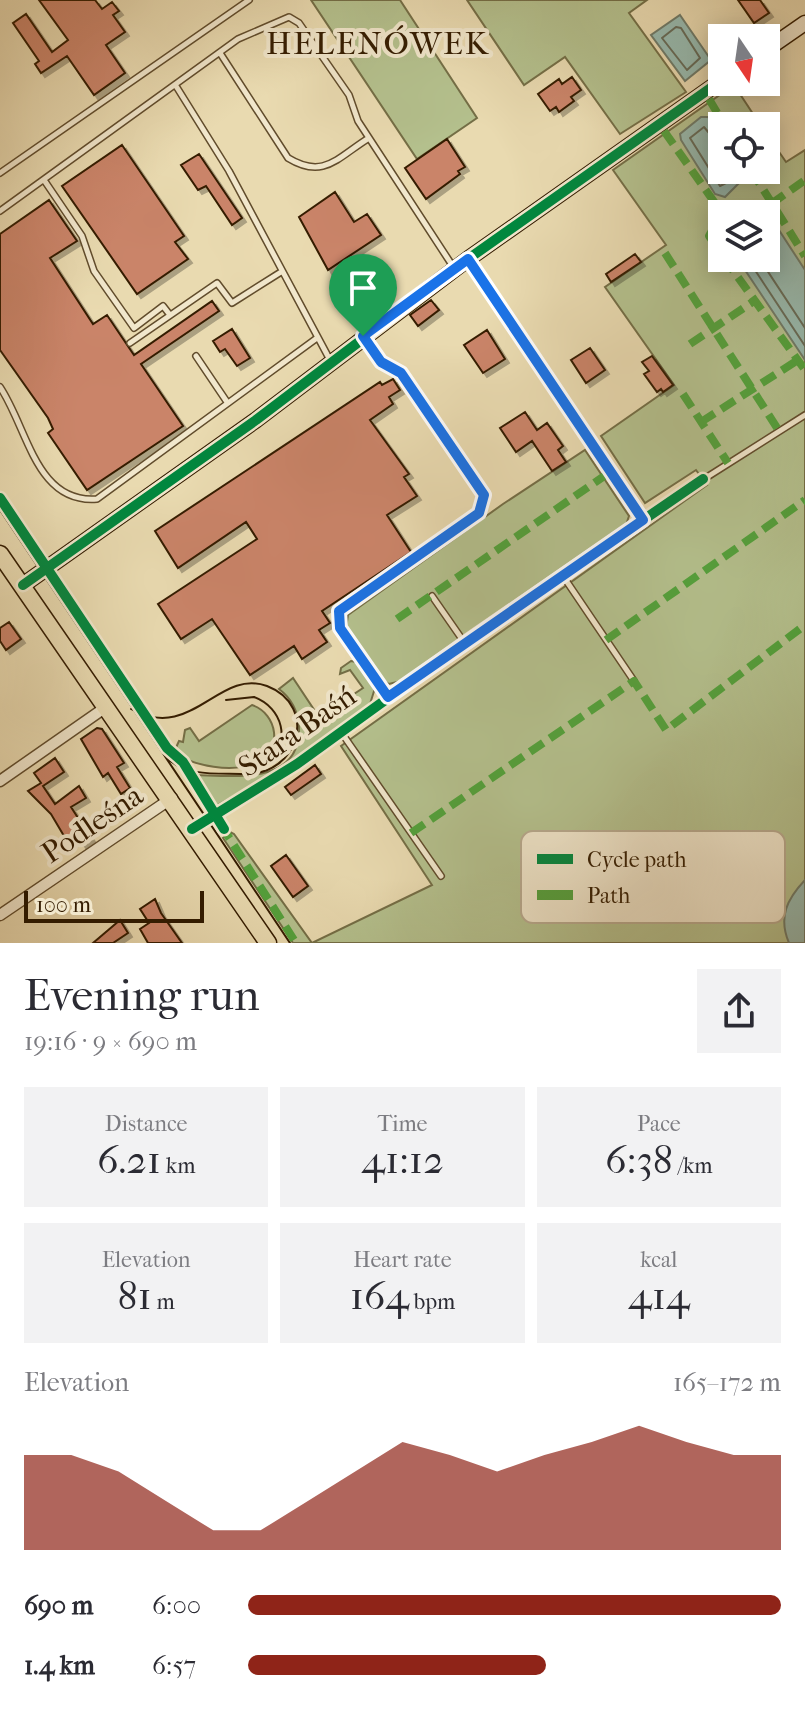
<!DOCTYPE html>
<html lang="en">
<head>
<meta charset="utf-8">
<style>
  body { margin:0; font-family:"IM FELL French Canon",serif; background:#f2f2f3; color:#2b2b33; height:100vh; display:flex; flex-direction:column; font-size:30px; white-space:nowrap }
  * { box-sizing:border-box; margin:0 }
  p { font-size:26px; color:#7c7c81 }
  .icon { flex:none; width:44px; height:44px; fill:none; stroke:currentColor; stroke-width:2; stroke-linecap:round; stroke-linejoin:round }
  .map { position:relative; height:943px; overflow:hidden }
  .drawer { display:flex; flex-direction:column; background:#fff; flex:1 }
  .drawer>* { flex:none }
  .needle { width:52px; rotate:167deg }
  .fabs { position:absolute; left:708px; top:24px; display:grid; gap:16px }
  .fabs a { display:grid; place-items:center; width:72px; height:72px; border-radius:0px; background:#fff; box-shadow:0 4px 20px #0003; font-size:40px }
  .scale { position:absolute; left:24px; bottom:20px; width:180px; box-sizing:border-box; padding-left:8px; border:4px solid #341c00; border-top:0; font-size:22px; line-height:28px; white-space:nowrap; color:#341c00; -webkit-text-stroke:6px #f1e7cc; paint-order:stroke }
  .pin { position:absolute; display:grid; place-items:center; width:68px; height:68px; color:#fff; margin:-82px -34px; border-radius:50% 50% 50% 0; rotate:-45deg; box-shadow:0 0 8px #0007 }
  .pin .icon { rotate:45deg }
  .round { display:grid; place-items:center; flex:none; width:84px; height:84px; border-radius:0px; background:#f2f2f3 }
  .summary { display:flex; align-items:center; justify-content:space-between; height:136px; padding:0 24px }
  h1 { font-size:44px; font-weight:600; line-height:60px }
  .metrics { display:grid; grid-template-columns:repeat(3,1fr); gap:12px; height:136px; padding:8px 24px }
  .metrics div { display:grid; align-content:center; border-radius:0px; background:#f2f2f3; text-align:center }
  .metrics b { font-size:40px; font-weight:600 }
  .metrics small { font-size:22px; font-weight:400 }
  .metrics p { font-size:22px }
  .chart { height:224px; padding:16px 24px }
  .chart p { display:flex; justify-content:space-between }
  .chart svg { width:100%; height:144px; margin-top:8px; fill:#8f2418; opacity:.7 }
  ul { padding:0 24px; list-style:none; font-size:26px }
  li { display:grid; grid-template-columns:128px 96px 1fr; align-items:center; height:60px }
  li i { height:20px; border-radius:10px; background:#8f2418 }
  .map>svg:first-child { display:block }
  .green { fill:#b4c08d; stroke:#746e46; stroke-width:2; fill-rule:evenodd }
  .water { fill:#97baaf; stroke:#6f7b69; stroke-width:2 }
  .lines { fill:none; stroke-linecap:round; stroke-linejoin:round }
  .shore { stroke:#666b58; stroke-width:2 }
  .building { fill:#ca8469; stroke:#341c00; stroke-width:2; filter:url(#shadow) }
  .lane-casing { stroke:#614c2c; stroke-width:8 }
  .street-casing { stroke:#614c2c; stroke-width:13 }
  .secondary-casing { stroke:#341c00; stroke-width:17 }
  .primary-casing { stroke:#341c00; stroke-width:19 }
  .lane { stroke:#f1e7cc; stroke-width:5 }
  .street { stroke:#f1e7cc; stroke-width:10 }
  .secondary { stroke:#f1e7cc; stroke-width:14 }
  .primary { stroke:#e9dab0; stroke-width:16 }
  .tram { stroke:#341c00; stroke-width:2 }
  .quiet { stroke:#53a13c; stroke-width:8; stroke-dasharray:16 8; stroke-linecap:butt }
  .cycleway-casing { stroke:#f1e7cc; stroke-width:15 }
  .cycleway { stroke:#00873e; stroke-width:10 }
  .route-casing { stroke:#fff; stroke-width:16 }
  .route { stroke:#1a73e8; stroke-width:10 }
  .labels { text-anchor:middle; stroke-width:8; stroke-linejoin:round; paint-order:stroke }
  .street-label { font-size:30px; fill:#341c00; stroke:#f1e7cc }
  .neighbourhood-label { font-size:32px; letter-spacing:2px; fill:#341c00; stroke:#f1e7cc }
  .key { fill:#f1e7cc; stroke:#b8aa8f; stroke-width:2 }
  .key-label { font-size:22px; fill:#341c00 }
</style>
</head>
<body>
<div class="map">
<svg width="805" height="943" viewBox="0 0 805 943">
  <defs>
    <filter id="shadow"><feDropShadow dx="4" dy="4" stdDeviation="0" flood-color="#0004"/></filter>
  </defs>
  <rect width="100%" height="100%" fill="#e9dab0"/>
  <filter id="stains"><feTurbulence type="fractalNoise" baseFrequency=".0025" numOctaves="4"/><feColorMatrix values="0 0 0 0 .2 0 0 0 0 .09 0 0 0 0 .02 0 0 0 .5 -.17"/></filter>
  <radialGradient id="worn" r=".72"><stop offset=".6" stop-color="#630" stop-opacity="0"/><stop offset="1" stop-color="#630" stop-opacity=".3"/></radialGradient>
  <!-- green -->
  <path class="green" d="M311 0H400L477 118 417 159Z
    M467 0H647L629 13 686 92 620 134 565 57 524 85Z
    M734 85 761 126H722V170H766V133L786 162 805 150V943H293L223 838 230 832 234 834 312 943 432 885 341 746 707 485 696 470 645 503 601 436 674 385 605 287 666 245 613 170ZM722 214H766V258H722Z
    M585 450 629 516 626 525 401 681 389 684 381 679 346 628 348 615 503 504Z
    M351 661 356 662 375 688 370 704 278 771 214 807 196 775C235 776 301 785 299 727 298 711 291 698 279 689L293 678 319 717 363 688 350 670 340 674 341 668Z
    M252 705C278 714 283 750 257 762 234 774 192 766 174 752L179 741 183 742 185 730 190 728 199 741Z"/>
  <!-- water -->
  <path class="water" d="M680 15 711 60 685 81 651 35Z
    M701 117H708L722 137V170H738L739 183 725 197 715 194 681 140 680 134Z
    M766 218 775 224 805 270V360L737 258H766Z
    M805 880V943H789C778 917 787 899 805 880Z"/>
  <g class="lines">
    <!-- shore -->
    <path class="shore" d="M676 27 681 28 700 58 687 70 662 38Z
      M722 141 714 139 704 127 690 138 720 186 730 181 731 170
      M747 258 805 346
      M759 258 805 328"/>
  </g>
  <!-- building -->
  <path class="building" d="M39 0H95L102 9 112 2 119 11 113 15 125 32 106 45 125 73 94 95 67 56 41 73 35 64 39 61 13 23 26 14 52 52 68 40Z
    M738 0H760L769 13 754 23Z
    M572 77 581 90 571 97 574 101 559 112 556 107 550 111 538 94 559 79 562 84Z
    M447 139 465 167 458 171 460 174 426 199 405 168Z
    M122 145 184 236 175 242 188 259 137 294 62 186Z
    M199 154 242 218 232 225 206 186 198 190 181 165Z
    M335 192 354 222 367 214 381 235 328 270 299 217Z
    M49 200 77 241 50 258 93 324 107 315 134 355 212 301 219 311 141 364 183 426 87 490 48 433 53 429 48 418 0 350V234Z
    M635 254 641 262 611 282 606 274Z
    M431 300 439 310 418 326 410 315Z
    M232 329 250 358 237 366 225 349 220 352 213 341Z
    M487 330 505 359 483 373 464 345Z
    M590 348 605 370 586 383 571 360Z
    M652 356 673 385 663 392 661 389 657 392 644 374 649 371 642 362Z
    M393 379 400 390 389 397 393 404 370 420 409 474 404 477 417 496 387 515 411 552 322 611 330 623 319 630 327 642 302 659 294 646 250 675 212 619 181 639 158 604 257 539 246 522 178 568 155 531 380 382 382 385Z
    M525 412 537 430 547 423 563 446 558 450 566 462 552 471 532 441 516 452 500 428Z
    M9 622 21 639 6 650 0 641V628Z
    M97 728 102 729 124 763 117 767 130 788 121 794 108 773 103 777 81 739Z
    M55 758 64 772 43 786 55 804 79 786 86 798 71 807 91 838 82 844 76 835 67 841 51 814 28 791 41 783 34 773Z
    M315 765 321 774 291 795 285 787Z
    M286 855 308 886 293 897 271 866Z
    M155 899 161 913 182 943H148L140 929 149 923 140 909Z
    M120 920 128 933 113 943H93Z"/>
  <g class="lines">
    <defs>
      <path id="lane" d="M220 53 288 158C324 180 338 157 369 138
        M176 86 229 171 330 360
        M0 173 249 0
        M44 180 82 236 94 271 134 328 163 306 170 315
        M0 211 238 39 289 17 299 23 349 95 358 121 450 262
        M366 339 381 362 401 373 484 495 479 513 337 615 340 628 387 697
        M130 343 217 283 232 303 281 272
        M196 356 227 402
        M0 387C28 429 36 504 97 499L317 338
        M704 479 805 415
        M563 576 634 681
        M432 596 464 642
        M341 732 441 876"/>
      <path id="street" d="M468 259 643 520
        M0 781 106 707
        M192 829 297 764 464 643 703 479
        M0 915 172 798"/>
      <path id="secondary" d="M766 50 805 23
        M23 585 256 420 468 259 722 80"/>
      <path id="primary" d="M0 554 268 943"/>
    </defs>
    <!-- lane casing -->
    <use href="#lane" class="lane-casing"/>
    <!-- street casing -->
    <use href="#street" class="street-casing"/>
    <!-- secondary casing -->
    <use href="#secondary" class="secondary-casing"/>
    <!-- primary casing -->
    <use href="#primary" class="primary-casing"/>
    <!-- lane -->
    <use href="#lane" class="lane"/>
    <!-- street -->
    <use href="#street" class="street"/>
    <!-- secondary -->
    <use href="#secondary" class="secondary"/>
    <!-- primary -->
    <use href="#primary" class="primary"/>
    <!-- tram -->
    <path class="tram" d="M0 510 290 943
      M226 700 254 697C283 708 291 741 269 763
      M131 709C192 743 218 668 267 686 319 706 299 776 244 774 218 773 188 777 168 759"/>
    <!-- quiet -->
    <path class="quiet" d="M709 99 725 126
      M664 131 722 213 709 236 722 255
      M751 170 805 256
      M771 204 805 180
      M665 253 779 431
      M724 258 805 370
      M690 344 754 301
      M683 394 728 463
      M701 422 798 360
      M397 619 610 472
      M606 640 805 500
      M221 825 296 943
      M411 833 634 681 666 730 805 625"/>
    <defs>
      <path id="cycleway" d="M0 498 167 748 183 762 224 829
        M23 585 256 420 468 259 722 80
        M192 829 297 764 464 643 703 479"/>
    </defs>
    <!-- cycleway casing -->
    <use href="#cycleway" class="cycleway-casing"/>
    <!-- cycleway -->
    <use href="#cycleway" class="cycleway"/>
  </g>
  <g class="lines">
    <defs>
      <path id="route" d="M468 259 643 520 388 697 340 628 339 611 479 513 484 495 401 373 381 362 363 336Z"/>
    </defs>
    <!-- route casing -->
    <use href="#route" class="route-casing"/>
    <!-- route -->
    <use href="#route" class="route"/>
  </g>
  <g class="labels">
    <!-- street labels -->
    <g class="street-label">
      <text transform="translate(297 731) rotate(-35)" y="10">Stara Baśń</text>
      <text transform="translate(92 824) rotate(-34)" y="10">Podleśna</text>
    </g>
    <!-- neighbourhood labels -->
    <g class="neighbourhood-label">
      <text x="378" y="54">HELENÓWEK</text>
    </g>
  </g>
  <!-- legend -->
  <rect x="521" y="831" width="264" height="92" rx="12" class="key"/>
  <rect x="537" y="854" width="36" height="10" fill="#00873e"/>
  <rect x="537" y="890" width="36" height="10" fill="#53a13c"/>
  <g class="key-label">
    <text x="587" y="867">Cycle path</text>
    <text x="587" y="903">Path</text>
  </g>
  <rect width="100%" height="100%" filter="url(#stains)"/>
  <rect width="100%" height="100%" fill="url(#worn)"/>
</svg>
<div class="fabs">
<a><svg class="needle" viewBox="-14 -14 28 28"><path d="M0-13l5 13h-10z" fill="#e53935"/><path d="M0 13l5-13h-10z" fill="#7c7c81"/></svg></a>
<a><svg class="icon" aria-label="locate" viewBox="0 0 24 24"><circle cx="12" cy="12" r="6"/><path d="M12 2v4M12 18v4M2 12h4M18 12h4"/></svg></a>
<a><svg class="icon" aria-label="layers" viewBox="0 0 24 24"><path d="M12 4l9 5-9 5-9-5zM3 14l9 5 9-5"/></svg></a>
</div>
<div class="scale">100 m</div>
<div class="pin" style="left:363px;top:336px;background:#1e9e55"><svg class="icon" aria-label="arrive" viewBox="0 0 24 24"><path d="M6 21V4h12l-3 4 3 4H6"/></svg></div>
</div>
<section class="drawer">
<div class="summary"><div><h1>Evening run</h1><p>19:16 · 9 × 690 m</p></div><a class="round"><svg class="icon" aria-label="share" viewBox="0 0 24 24"><path d="M12 15V3M7 8l5-5 5 5M5 13v7h14v-7"/></svg></a></div>
<div class="metrics">
<div><p>Distance</p><b>6.21<small> km</small></b></div>
<div><p>Time</p><b>41:12</b></div>
<div><p>Pace</p><b>6:38<small> /km</small></b></div>
</div>
<div class="metrics">
<div><p>Elevation</p><b>81<small> m</small></b></div>
<div><p>Heart rate</p><b>164<small> bpm</small></b></div>
<div><p>kcal</p><b>414</b></div>
</div>
<div class="chart"><p><span>Elevation</span>165–172 m</p>
<svg viewBox="0 0 160 44" preserveAspectRatio="none"><path d="M0 44V15L10 15L20 20L30 29L40 38L50 38L60 29L70 20L80 11L90 15L100 20L110 15L120 11L130 6L140 11L150 15L160 15V44z"/></svg>
</div>
<ul>
<li><b>690 m</b>6:00<i style="width:100%"></i></li>
<li><b>1.4 km</b>6:57<i style="width:56%"></i></li>
</ul>
</section>
</body>
</html>
